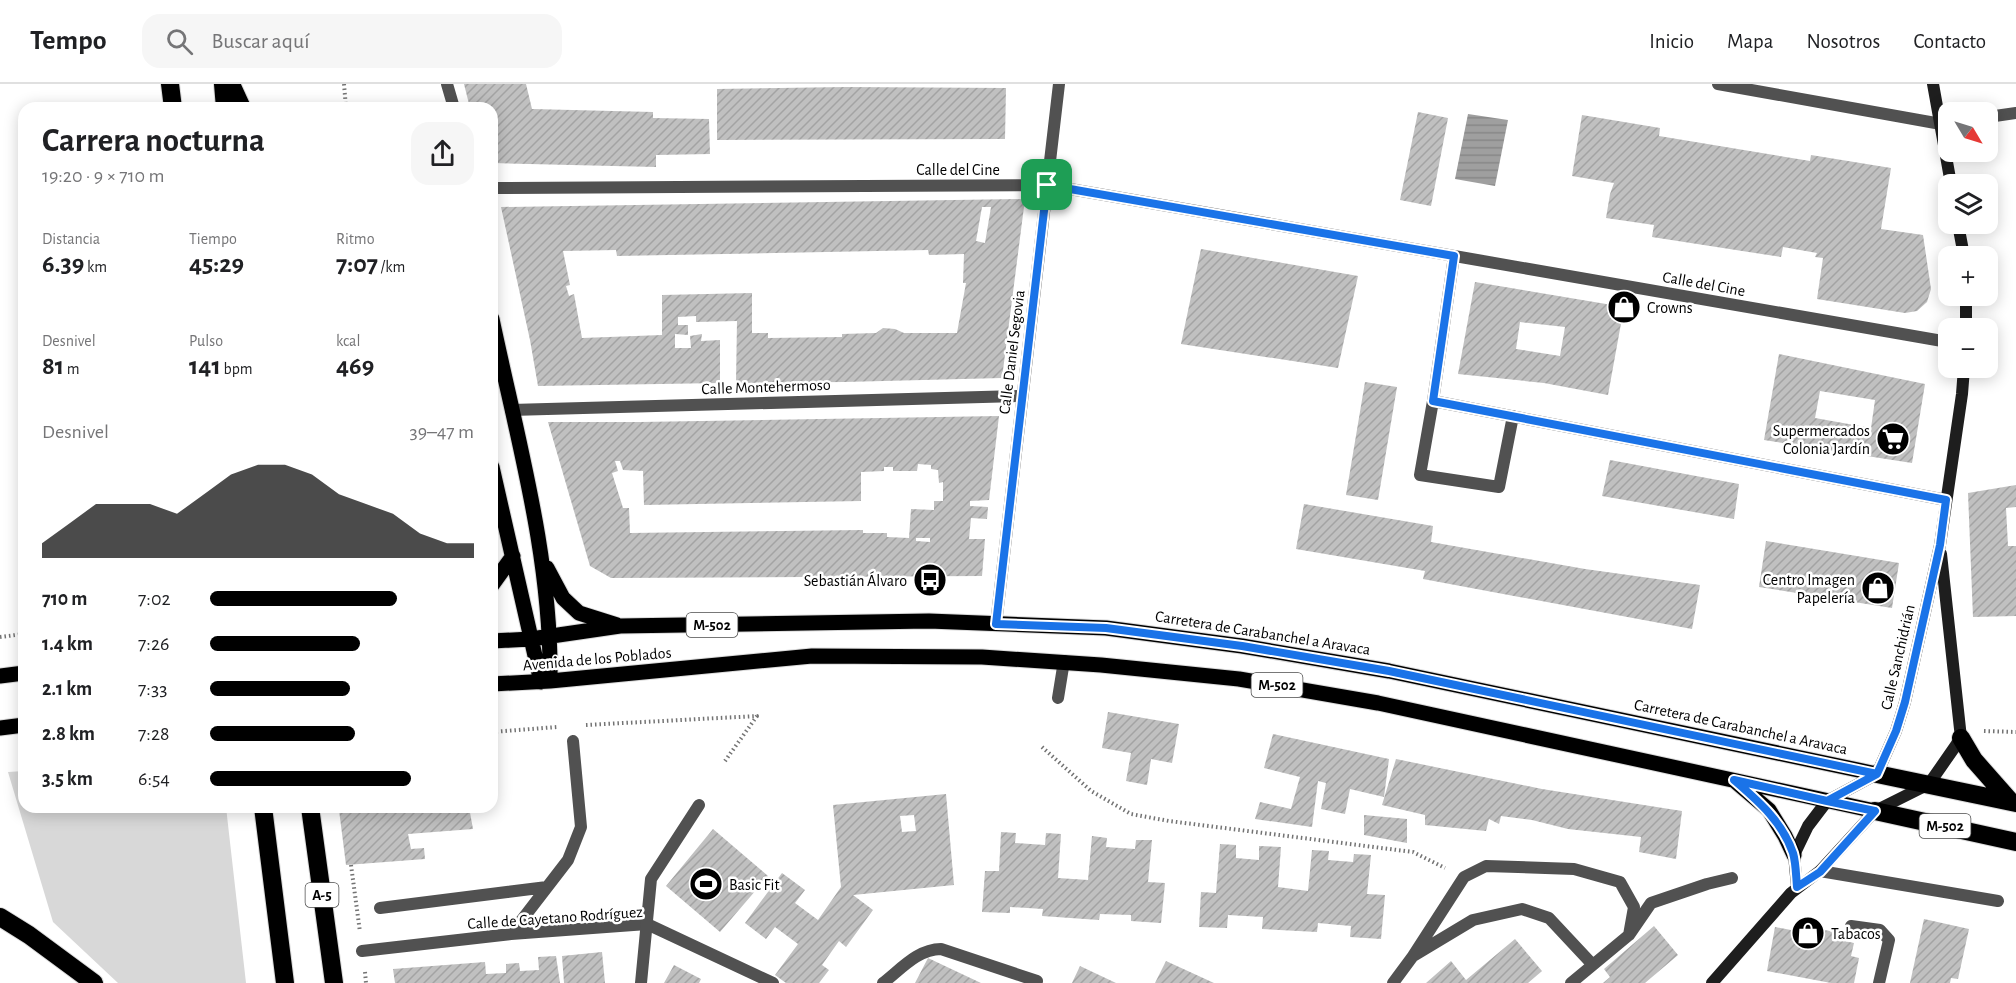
<!DOCTYPE html>
<html lang="es">
<head>
<meta charset="utf-8">
<style>
  body { margin:0; font-family:"Alegreya Sans",sans-serif; background:#f6f6f6; color:#202124; height:100vh; display:flex; flex-direction:column; font-size:22px; white-space:nowrap }
  * { box-sizing:border-box; margin:0 }
  p { font-size:20px; color:#757577 }
  .icon { flex:none; width:33px; height:33px; fill:none; stroke:currentColor; stroke-width:2; stroke-linecap:round; stroke-linejoin:round }
  .map { position:relative; flex:1; overflow:hidden }
  .details { position:absolute; left:18px; top:18px; width:480px; height:711px; display:flex; flex-direction:column; background:#fff; border-radius:18px; box-shadow:0 3px 15px #0003 }
  .details>* { flex:none }
  .needle { width:39px; rotate:128deg }
  .tools { position:absolute; left:1938px; top:18px; display:grid; gap:12px }
  .tools a { display:grid; place-items:center; width:60px; height:60px; border-radius:12px; background:#fff; box-shadow:0 3px 15px #0003; font-size:30px }
  .pin { position:absolute; display:grid; place-items:center; width:51px; height:51px; color:#fff; margin:-26px; border-radius:12px; box-shadow:0 3px 9px #0006 }
  .round { display:grid; place-items:center; flex:none; width:63px; height:63px; border-radius:18px; background:#f6f6f6 }
  .head { display:flex; align-items:center; justify-content:space-between; height:102px; padding:0 24px }
  h1 { font-size:33px; font-weight:700; line-height:45px }
  .figures { display:grid; grid-template-columns:repeat(3,1fr); gap:9px; height:102px; padding:6px 24px }
  .figures div { display:grid; align-content:center }
  .figures b { font-size:26px; font-weight:700 }
  .figures small { font-size:16px; font-weight:400 }
  .figures p { font-size:16px }
  .chart { height:168px; padding:12px 24px }
  .chart p { display:flex; justify-content:space-between }
  .chart svg { width:100%; height:108px; margin-top:6px; fill:#000; opacity:.7 }
  ul { padding:0 24px; list-style:none; font-size:20px }
  li { display:grid; grid-template-columns:96px 72px 1fr; align-items:center; height:45px }
  li i { height:15px; border-radius:8px; background:#000 }
  header { display:flex; align-items:center; gap:36px; box-sizing:border-box; height:84px; padding:0 30px; background:#fff; border-bottom:2px solid #e0e0e0 }
  header strong { font-size:28px }
  nav { display:flex; gap:33px; margin-inline-start:auto; font-size:21px }
  .search { width:420px; height:54px; background:#f6f6f6; display:flex; align-items:center; gap:15px; box-sizing:border-box; padding:0 21px; border-radius:18px; color:#757577; font-size:22px }
  .map>svg:first-child { display:block }
  .green { fill:#d8d8d8 }
  .water { fill:url(#water-rules) }
  .building { fill:url(#building-hatch); fill-rule:evenodd }
  .lines { fill:none; stroke-linecap:round; stroke-linejoin:round }
  .primary-casing { stroke:#dbdbdb; stroke-width:17 }
  .highway-casing { stroke:#dbdbdb; stroke-width:20 }
  .path { stroke:#737373; stroke-width:4; stroke-dasharray:1.5 3; stroke-linecap:butt }
  .lane { stroke:#515151; stroke-width:12 }
  .street { stroke:#515151; stroke-width:12 }
  .secondary { stroke:#1e1e1e; stroke-width:12 }
  .primary { stroke:#000; stroke-width:15 }
  .highway { stroke:#000; stroke-width:18 }
  .route-casing { stroke:#fff; stroke-width:12 }
  .route { stroke:#1a73e8; stroke-width:8 }
  .labels { text-anchor:middle; stroke-width:5; stroke-linejoin:round; paint-order:stroke }
  .shield { fill:#fff; stroke:#4c4c4c; stroke-width:1.5 }
  .shield-label { font-size:15px; font-weight:bold; fill:#000 }
  .street-label { font-size:16px; fill:#000; stroke:#fff }
  .poi-label { font-size:16px; fill:#000; stroke:#fff; text-anchor:start }
</style>
</head>
<body>
<header>
<strong>Tempo</strong>
<div class="search"><svg class="icon" aria-label="search" viewBox="0 0 24 24"><circle cx="10" cy="10" r="6"/><path d="M15 15l6 6"/></svg>Buscar aquí</div>
<nav><a>Inicio</a><a>Mapa</a><a>Nosotros</a><a>Contacto</a></nav>
</header>
<div class="map">
<svg width="2016" height="899" viewBox="0 0 2016 899">
  <defs>
    <pattern id="water-rules" width="6" height="5" patternUnits="userSpaceOnUse" patternTransform="scale(1.5)"><rect width="6" height="5" fill="#9f9f9f"/><path d="M0 2.5h6" fill="none" stroke="#878787"/></pattern>
    <pattern id="building-hatch" width="6" height="6" patternUnits="userSpaceOnUse" patternTransform="scale(1.5)"><rect width="6" height="6" fill="#c0c0c0"/><path d="M-1 1l2-2M0 6l6-6M5 7l2-2" fill="none" stroke="#a3a3a3"/></pattern>
  </defs>
  <rect width="100%" height="100%" fill="#fff"/>
  <!-- green -->
  <path class="green" d="M24 687V723H226L246 899H118L53 838 8 688Z"/>
  <!-- water -->
  <path class="water" d="M1468 30 1508 36 1495 102 1455 95Z"/>
  <!-- building -->
  <path class="building" d="M464 0H526L532 25 653 28V34L709 35 710 70 656 71V83L492 79V24H470Z
    M846 3 1006 4 1005 55 717 56V5Z
    M1418 28 1448 34 1431 122 1400 116Z
    M1582 31 1660 44 1659 52 1810 77 1811 71 1891 84 1881 145 1923 151 1931 205 1927 218 1917 227 1905 229 1817 215 1823 174 1815 173 1817 169 1783 163 1781 173 1652 153 1654 141 1606 134 1610 110 1614 99 1572 92Z
    M1025 115 1002 294 844 298 736 299 737 237 696 238V232L678 233V241H688V251L675 250V264H691L690 252 702 250 701 257 720 256V299L538 302 530 256 501 123ZM982 123H991L985 159 976 157ZM616 166 617 172 928 166 929 171 964 170 963 199H966L957 249H904L895 245 883 244 876 249 842 250V253L768 254V249H752V209L662 211V251L582 254 574 210 569 212 566 202 570 201 563 167Z
    M1201 165 1358 192 1338 284 1181 260Z
    M1475 198 1624 223 1608 311 1544 299 1458 290ZM1520 238 1565 243 1560 272 1516 265Z
    M1779 270 1925 300 1912 379 1764 356ZM1820 307 1875 316 1871 344 1815 334Z
    M1365 298 1397 303 1378 416 1346 411Z
    M999 332 989 416 970 417V422L988 423 987 435 971 434 969 455H985L982 492 611 494 590 482 548 338H640ZM615 377H620L623 386 643 387 644 421 861 417V388L884 387V383H893V387H917L918 380 931 381V385L938 386 939 399 943 398V417H934V426L911 425 909 454 887 453V449H863V446L630 449 629 424H623L612 389 618 387ZM916 454H930V458L916 457Z
    M1610 376 1739 400 1734 435 1602 412Z
    M2016 401V423L2006 424 2008 462H2016V532L1973 533 1968 409Z
    M1304 420 1433 442 1431 458 1585 485 1700 501 1692 545 1423 495 1425 487 1296 465Z
    M1766 457 1899 479 1892 524 1759 503Z
    M1108 628 1179 640 1172 679 1151 675 1147 701 1126 697 1131 669 1102 664Z
    M1273 650 1389 675 1384 713 1350 705 1345 730 1321 725 1326 699 1318 697 1312 743 1255 735 1260 718 1291 725 1300 693 1264 684Z
    M1396 675 1542 705 1682 727 1676 775 1639 768 1641 753 1568 745 1532 736 1501 732 1499 740 1489 735 1486 747 1425 741V731L1382 721Z
    M946 710 954 801 853 811 873 826 846 863 839 857 822 881 829 886 819 899H786L775 891 798 860 775 843 766 855 745 839 782 789 805 806 795 819 818 836 841 803 833 721ZM914 731 916 747 902 748 900 732Z
    M370 723H469L473 745 408 750 411 765 424 764 425 775 346 781 339 726Z
    M1364 731 1407 735V759L1364 751Z
    M713 745 768 792 720 848 666 802Z
    M1001 748 1016 749 1015 759 1045 761 1046 749 1061 750 1058 794 1088 796 1092 752 1107 754 1106 763 1135 765 1136 756H1152L1148 798 1165 799 1161 839 1131 837V831L1100 830 1099 836 1042 832 1043 825 1010 823V829L982 828 985 787H999Z
    M1220 760 1236 761V774L1259 776V762L1281 763 1278 803 1308 807 1312 766 1329 767 1328 776 1353 778 1354 770 1371 771 1367 810 1385 811 1381 855 1350 853 1351 842 1318 839 1317 848 1262 845 1263 833 1228 831 1227 844 1199 843 1201 808 1216 809Z
    M1924 835 1969 845 1958 895 1951 894 1950 899H1910Z
    M1797 841 1841 849 1840 856 1854 859 1851 872 1859 874 1854 899H1831L1767 887 1775 843 1796 847Z
    M1654 842 1678 871 1645 899H1603L1610 893 1604 885Z
    M1515 855 1542 887 1528 899H1426L1451 877 1466 896Z
    M602 868 605 899H564L562 872Z
    M556 872 560 899H395L393 885 485 878 486 890 506 889V880L519 879 520 887 539 886 538 873Z
    M928 874 981 899H915Z
    M1166 877 1214 899H1155Z
    M674 881 701 895 699 899H664Z
    M1080 882 1116 899H1072Z"/>
  <g class="lines">
    <defs>
      <path id="primary" d="M492 235C517 354 552 474 550 597
        M492 383 541 598
        M547 484 563 514 579 529 617 541
        M492 501 513 472
        M492 557 531 555 620 542 929 537 1106 544 1242 562 1389 587 1877 690
        M0 592 24 589
        M492 600 550 597 812 572 982 573 1101 581 1239 595 1378 619 1875 727
        M0 644 24 641
        M1736 698 1769 726 1785 752 1794 771"/>
      <path id="highway" d="M170 0 173 24
        M223 0 225 24
        M231 0 242 24
        M1961 654 1974 676 2011 718
        M1877 690 2016 719
        M263 723 285 899
        M310 723 334 899
        M1875 727 2016 758
        M0 833 29 851 94 899"/>
    </defs>
    <!-- primary casing -->
    <use href="#primary" class="primary-casing"/>
    <!-- highway casing -->
    <use href="#highway" class="highway-casing"/>
    <!-- path -->
    <path class="path" d="M344 0 346 24
      M0 553 24 550
      M586 641 757 632 725 677
      M1984 647 2016 648
      M492 648 557 643
      M1042 663 1091 707 1131 730 1169 737 1413 768 1445 784
      M343 723V725
      M351 781 360 848
      M365 888 366 899"/>
    <!-- lane -->
    <path class="lane" d="M1058 614 1064 577
      M1820 787 1998 817
      M380 824 547 803
      M1851 842 1880 846 1889 856 1879 899
      M511 850 568 776 581 743 573 657
      M362 867 511 850 647 840 773 899
      M1413 872 1464 793 1486 782 1574 785 1620 798 1634 823 1629 851
      M883 899C901 885 918 865 941 865L1037 897
      M1393 899 1413 872 1473 836 1522 825 1549 834 1592 880
      M1571 899 1629 851 1651 819 1707 800 1732 794"/>
    <!-- street -->
    <path class="street" d="M447 0 454 24
      M1718 0 1941 40 1948 39
      M1988 33 2016 29
      M492 104 1047 101 1948 258
      M1454 172 1433 317 1946 416
      M1433 317 1420 391 1499 403 1513 332
      M511 326 1022 312
      M996 540 1059 0
      M641 899 651 795 699 721"/>
    <!-- secondary -->
    <path class="secondary" d="M1933 0 1951 100
      M1958 140 1964 172
      M1966 244V212
      M1797 803 1794 771 1808 742 1827 717 1877 690 1896 647 1905 618 1940 461 1962 310 1964 284
      M1712 899 1791 809 1820 787 1875 727 1929 700 1961 654 1941 470"/>
    <!-- primary -->
    <use href="#primary" class="primary"/>
    <!-- highway -->
    <use href="#highway" class="highway"/>
  </g>
  <g class="lines">
    <defs>
      <path id="route" d="M1047 101 996 540 1106 544 1242 562 1389 587 1877 690 1827 717 1734 696C1758 717 1782 737 1793 769 1796 779 1796 792 1797 803L1820 788 1875 727 1827 717 1877 690 1896 647 1905 618 1940 461 1946 416 1433 317 1454 172 1047 101"/>
    </defs>
    <!-- route casing -->
    <use href="#route" class="route-casing"/>
    <!-- route -->
    <use href="#route" class="route"/>
  </g>
  <!-- icons -->
  <defs>
    <symbol id="shop-disc" viewBox="-11 -11 22 22"><circle r="9.5" fill="#000" stroke="#fff"/><path d="M-5-2.5h2.3a2.7 3.5 0 0 1 5.4 0H5L5.5 6h-11ZM-1.5-2.5h3a1.5 2.3 0 0 0-3 0Z" fill="#fff"/></symbol>
    <symbol id="supermarket-disc" viewBox="-11 -11 22 22"><circle r="9.5" fill="#000" stroke="#fff"/><path d="M-6-5.5h2.5l.6 2H6L4.5 2H-2.5L-4.4-4H-6ZM-1.5 3.2a1.3 1.3 0 1 0 .1 0ZM3 3.2a1.3 1.3 0 1 0 .1 0Z" fill="#fff"/></symbol>
    <symbol id="bus-disc" viewBox="-11 -11 22 22"><circle r="9.5" fill="#000" stroke="#fff"/><path d="M-5-6H5V4H4V6H2V4H-2V6H-4V4H-5ZM-3.5-4V0h7V-4ZM-3.5 1.2v1.5H-2V1.2ZM2 1.2v1.5H3.5V1.2Z" fill="#fff"/></symbol>
    <symbol id="stadium-disc" viewBox="-11 -11 22 22"><circle r="9.5" fill="#000" stroke="#fff"/><path d="M0-5a6.5 5 0 1 0 0 10a6.5 5 0 1 0 0-10ZM-3.5-1.8h7v3.6h-7Z" fill="#fff"/></symbol>
  </defs>
  <g fill-rule="evenodd">
    <use href="#shop-disc" x="1605" y="204" width="38" height="38"/>
    <use href="#supermarket-disc" x="1874" y="336" width="38" height="38"/>
    <use href="#bus-disc" x="911" y="477" width="38" height="38"/>
    <use href="#shop-disc" x="1859" y="485" width="38" height="38"/>
    <use href="#stadium-disc" x="687" y="781" width="38" height="38"/>
    <use href="#shop-disc" x="1789" y="830" width="38" height="38"/>
  </g>
  <g class="labels">
    <!-- shield labels -->
    <g class="shield">
      <rect x="686.5" y="529" width="51" height="24" rx="4.5"/>
      <rect x="1251.5" y="589" width="51" height="24" rx="4.5"/>
      <rect x="1919.5" y="730" width="51" height="24" rx="4.5"/>
      <rect x="305.5" y="799" width="33" height="24" rx="4.5"/>
    </g>
    <g class="shield-label">
      <text x="712" y="546">M-502</text>
      <text x="1277" y="606">M-502</text>
      <text x="1945" y="747">M-502</text>
      <text x="322" y="816">A-5</text>
    </g>
    <!-- street labels -->
    <g class="street-label">
      <text x="958" y="91">Calle del Cine</text>
      <text transform="translate(1704 199) rotate(10)" y="6">Calle del Cine</text>
      <text transform="translate(1011 268) rotate(-83)" y="6">Calle Daniel Segovia</text>
      <text transform="translate(766 302) rotate(-2)" y="6">Calle Montehermoso</text>
      <text transform="translate(1263 548) rotate(9)" y="6">Carretera de Carabanchel a Aravaca</text>
      <text transform="translate(1897 573) rotate(-77)" y="6">Calle Sanchidrián</text>
      <text transform="translate(597 574) rotate(-5)" y="6">Avenida de los Poblados</text>
      <text transform="translate(1741 642) rotate(12)" y="6">Carretera de Carabanchel a Aravaca</text>
      <text transform="translate(555 833) rotate(-4)" y="6">Calle de Cayetano Rodríguez</text>
    </g>
    <!-- poi labels -->
    <g class="poi-label">
      <text x="1647" y="229">Crowns</text>
      <text x="1870" y="352" text-anchor="end">Supermercados<tspan x="1870" dy="18">Colonia Jardín</tspan></text>
      <text x="1855" y="501" text-anchor="end">Centro Imagen<tspan x="1855" dy="18">Papelería</tspan></text>
      <text x="907" y="502" text-anchor="end">Sebastián Álvaro</text>
      <text x="729" y="806">Basic Fit</text>
      <text x="1831" y="855">Tabacos</text>
    </g>
  </g>
</svg>
<div class="tools">
<a><svg class="needle" viewBox="-14 -14 28 28"><path d="M0-13l5 13h-10z" fill="#e53935"/><path d="M0 13l5-13h-10z" fill="#757577"/></svg></a>
<a><svg class="icon" aria-label="layers" viewBox="0 0 24 24"><path d="M12 4l9 5-9 5-9-5zM3 14l9 5 9-5"/></svg></a>
<a>+</a>
<a>−</a>
</div>
<div class="pin" style="left:1047px;top:101px;background:#1e9e55"><svg class="icon" aria-label="arrive" viewBox="0 0 24 24"><path d="M6 21V4h12l-3 4 3 4H6"/></svg></div>
<section class="details">
<div class="head"><div><h1>Carrera nocturna</h1><p>19:20 · 9 × 710 m</p></div><a class="round"><svg class="icon" aria-label="share" viewBox="0 0 24 24"><path d="M12 15V3M7 8l5-5 5 5M5 13v7h14v-7"/></svg></a></div>
<div class="figures">
<div><p>Distancia</p><b>6.39<small> km</small></b></div>
<div><p>Tiempo</p><b>45:29</b></div>
<div><p>Ritmo</p><b>7:07<small> /km</small></b></div>
</div>
<div class="figures">
<div><p>Desnivel</p><b>81<small> m</small></b></div>
<div><p>Pulso</p><b>141<small> bpm</small></b></div>
<div><p>kcal</p><b>469</b></div>
</div>
<div class="chart"><p><span>Desnivel</span>39–47 m</p>
<svg viewBox="0 0 160 44" preserveAspectRatio="none"><path d="M0 44V38L10 30L20 22L30 22L40 22L50 26L60 18L70 10L80 6L90 6L100 10L110 18L120 22L130 26L140 34L150 38L160 38V44z"/></svg>
</div>
<ul>
<li><b>710 m</b>7:02<i style="width:71%"></i></li>
<li><b>1.4 km</b>7:26<i style="width:57%"></i></li>
<li><b>2.1 km</b>7:33<i style="width:53%"></i></li>
<li><b>2.8 km</b>7:28<i style="width:55%"></i></li>
<li><b>3.5 km</b>6:54<i style="width:76%"></i></li>
</ul>
</section>
</div>
</body>
</html>
